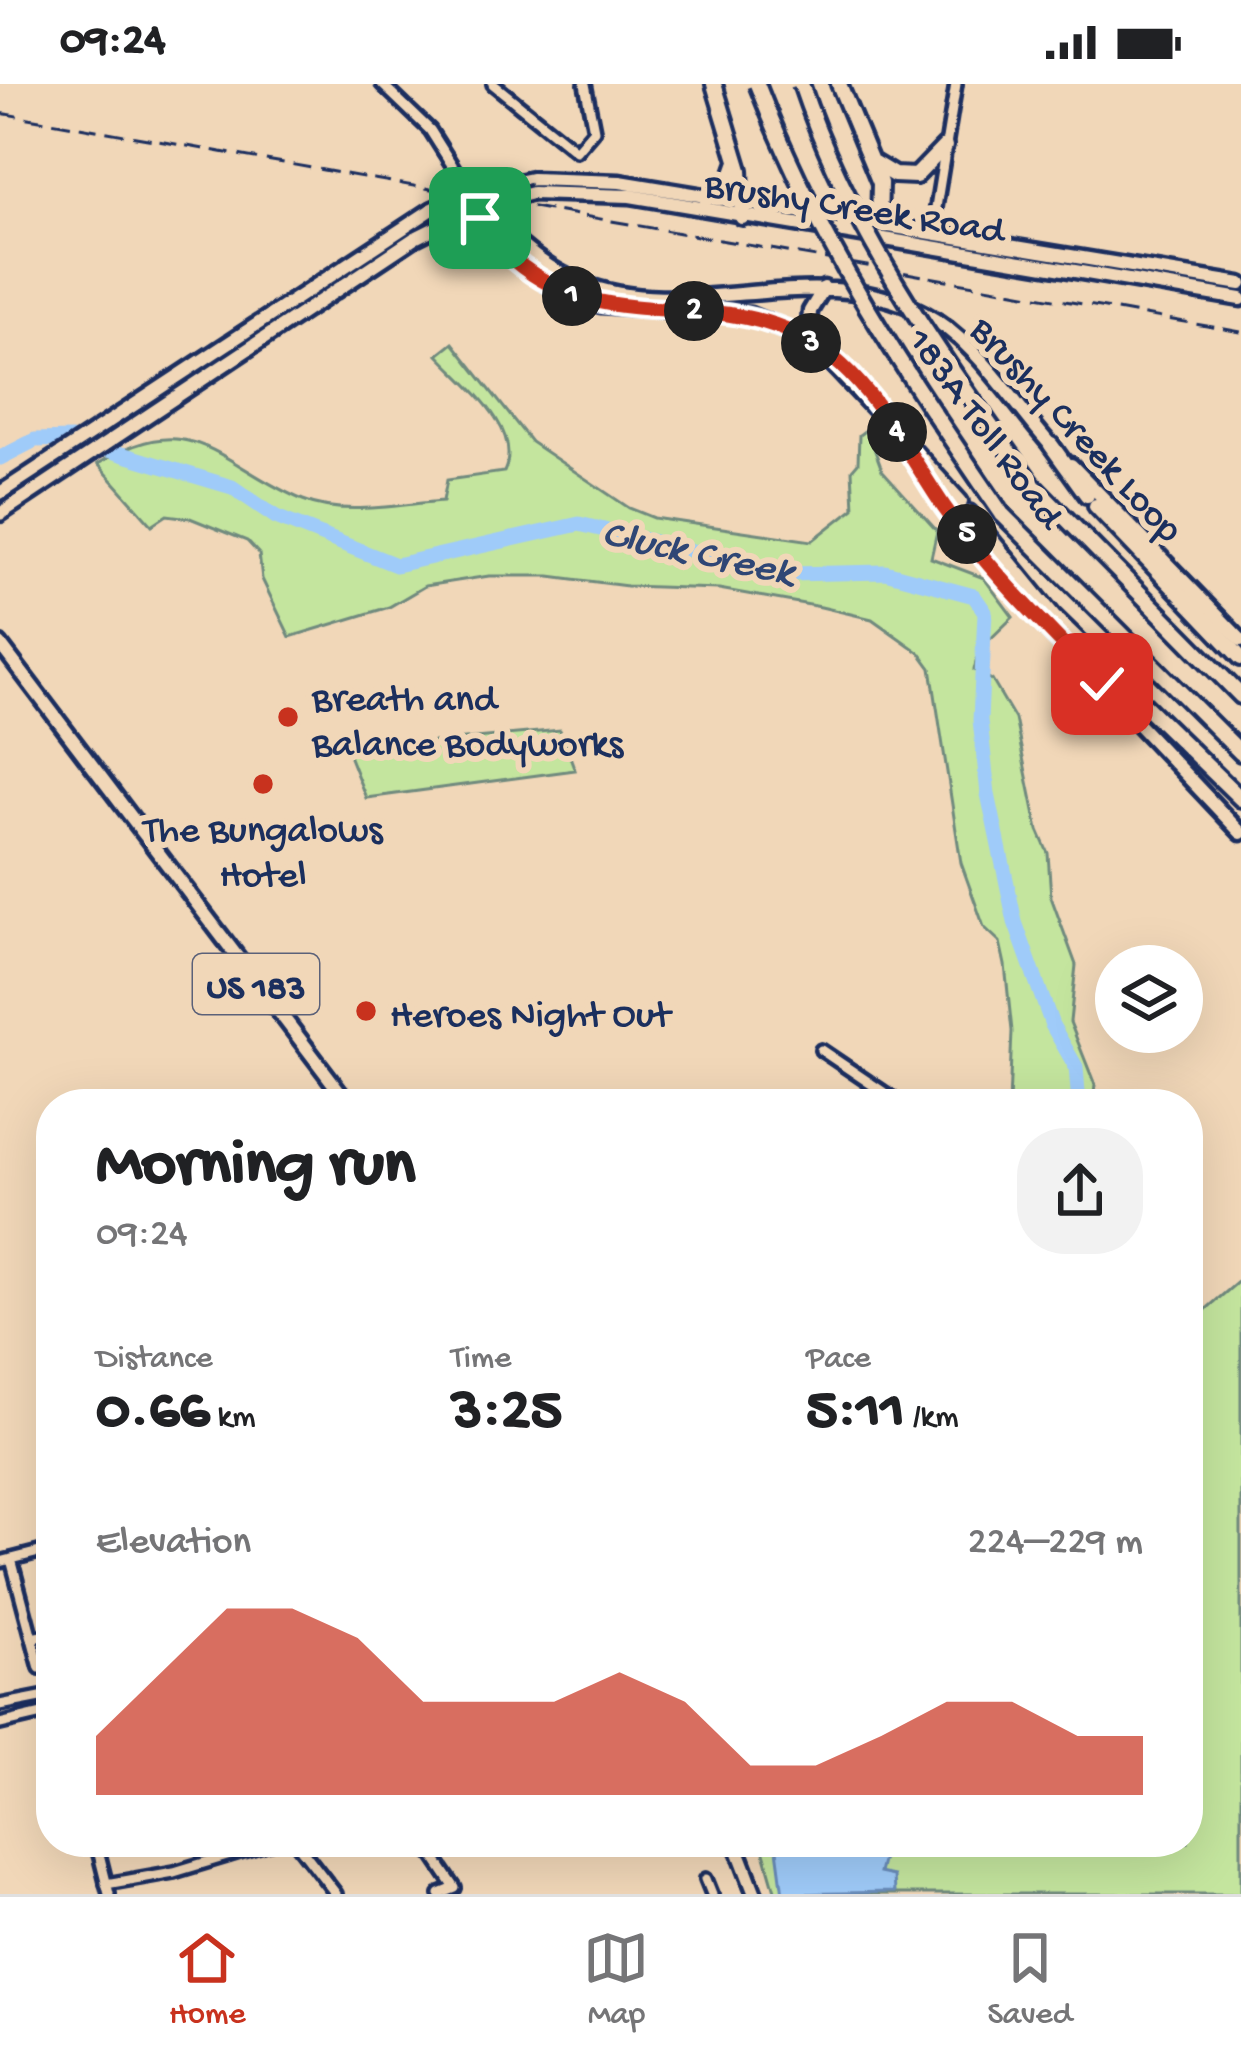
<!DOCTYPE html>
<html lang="en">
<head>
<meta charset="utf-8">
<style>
  body { margin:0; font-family:"Gochi Hand",sans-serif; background:#f2f2f2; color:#202124; height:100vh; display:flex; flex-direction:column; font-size:45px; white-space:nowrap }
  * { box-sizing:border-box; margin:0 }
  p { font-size:39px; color:#757577 }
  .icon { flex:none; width:66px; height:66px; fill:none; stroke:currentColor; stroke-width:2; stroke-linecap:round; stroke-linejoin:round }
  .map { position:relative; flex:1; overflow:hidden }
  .sheet { position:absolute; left:36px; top:1005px; width:1167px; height:768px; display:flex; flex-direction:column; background:#fff; border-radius:48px; box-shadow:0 12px 48px #0002 }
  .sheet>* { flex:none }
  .fabs { position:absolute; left:1095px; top:861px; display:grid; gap:24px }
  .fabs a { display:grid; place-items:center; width:108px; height:108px; border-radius:50%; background:#fff; box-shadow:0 12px 48px #0002; font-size:60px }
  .pin { position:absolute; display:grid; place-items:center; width:102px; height:102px; color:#fff; margin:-51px; border-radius:24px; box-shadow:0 6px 18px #0006 }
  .km { position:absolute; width:60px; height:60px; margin:-30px; border-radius:50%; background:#222; color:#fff; font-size:33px; line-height:60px; text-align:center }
  .round { display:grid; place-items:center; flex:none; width:126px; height:126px; border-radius:48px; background:#f2f2f2 }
  .headline { display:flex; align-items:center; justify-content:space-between; height:204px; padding:0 60px }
  h1 { font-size:66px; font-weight:700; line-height:90px }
  .metrics { display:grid; grid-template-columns:repeat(3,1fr); gap:18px; height:204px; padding:12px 60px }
  .metrics div { display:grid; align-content:center }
  .metrics b { font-size:60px; font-weight:700 }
  .metrics small { font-size:33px; font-weight:400 }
  .metrics p { font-size:33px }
  .chart { height:336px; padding:24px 60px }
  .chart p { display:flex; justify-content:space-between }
  .chart svg { width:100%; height:216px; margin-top:12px; fill:#c8321e; opacity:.7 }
  .status { display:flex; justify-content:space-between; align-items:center; height:84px; padding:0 60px; background:#fff; direction:ltr }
  .status svg { height:33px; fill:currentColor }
  .dock { display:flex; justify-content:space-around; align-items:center; height:168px; border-top:3px solid #e0e0e0; background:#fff; font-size:33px; color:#757577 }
  .dock a { display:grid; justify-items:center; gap:6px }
  .dock .active { color:#c8321e }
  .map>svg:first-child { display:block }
  .green { fill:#c4e59e; stroke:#708a7e; stroke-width:3 }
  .water { fill:#9fcbf9; stroke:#6a8dbb; stroke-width:3 }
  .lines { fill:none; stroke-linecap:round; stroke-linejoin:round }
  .river { stroke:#9fcbf9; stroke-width:15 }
  .minor-casing { stroke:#1b2f5e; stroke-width:18 }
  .major-casing { stroke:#1b2f5e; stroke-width:21 }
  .highway-casing { stroke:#1b2f5e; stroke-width:22 }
  .minor { stroke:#f1d7b8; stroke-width:9 }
  .major { stroke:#f1d7b8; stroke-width:12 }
  .highway { stroke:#f1d7b8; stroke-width:14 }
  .rail { stroke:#1b2f5e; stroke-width:3; stroke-dasharray:18 9; stroke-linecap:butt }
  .major-bridge-casing { stroke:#1b2f5e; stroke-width:21; stroke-linecap:butt }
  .highway-bridge-casing { stroke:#1b2f5e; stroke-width:22; stroke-linecap:butt }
  .major-bridge { stroke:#f1d7b8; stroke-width:12 }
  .highway-bridge { stroke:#f1d7b8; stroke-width:14 }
  .route-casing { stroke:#fff; stroke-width:24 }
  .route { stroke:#c8321e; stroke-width:15 }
  .poi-dot { fill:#c8321e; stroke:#f1d7b8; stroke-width:4.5 }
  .labels { text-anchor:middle; stroke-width:12; stroke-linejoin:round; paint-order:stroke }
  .shield { fill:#f1d7b8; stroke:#5b6179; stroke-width:3 }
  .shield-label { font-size:36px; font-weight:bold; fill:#1b2f5e }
  .street-label { font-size:39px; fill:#1b2f5e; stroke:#f1d7b8 }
  .poi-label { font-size:39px; fill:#1b2f5e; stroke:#f1d7b8; text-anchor:start }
  .water-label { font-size:42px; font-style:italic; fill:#2f4675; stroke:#f1d7b8 }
</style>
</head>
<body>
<div class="status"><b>09:24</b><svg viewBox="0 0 49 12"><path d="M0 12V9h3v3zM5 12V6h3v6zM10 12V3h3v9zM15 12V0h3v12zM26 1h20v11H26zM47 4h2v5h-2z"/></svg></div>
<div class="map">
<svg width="1241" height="1810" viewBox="0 0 1241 1810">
  <rect width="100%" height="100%" fill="#f1d7b8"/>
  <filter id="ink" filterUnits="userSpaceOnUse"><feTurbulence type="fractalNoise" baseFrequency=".00833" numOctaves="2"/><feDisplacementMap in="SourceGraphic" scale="24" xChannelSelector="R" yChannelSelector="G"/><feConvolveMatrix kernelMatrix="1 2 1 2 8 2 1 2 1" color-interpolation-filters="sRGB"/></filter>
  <g filter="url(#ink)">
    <!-- green -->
    <path class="green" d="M453 259 531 358 629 424 654 434 812 457 854 424 852 386 858 379 859 351 867 345 882 386 937 447 931 474 984 494 1013 533 979 566 974 586 992 596 1015 635 1038 746 1048 769 1051 813 1076 881 1070 938 1095 1001 1093 1020H1009L1012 947 1005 881 1000 858 984 843 961 779 931 584 920 569 872 535 821 523 719 505 627 502 550 492H489L425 502 389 523 290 553 262 495 259 470 247 457 190 434 167 431 152 441 98 380C193 320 219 381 303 416 344 433 400 420 443 417L447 396 504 388C524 345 466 301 438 271Z
      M560 646 575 686 366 714 347 666Z
      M1241 1195V1810H776L761 1758H1188V1241Z"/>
    <!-- water -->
    <path class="water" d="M776 1758H887L879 1789 893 1792 894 1808 783 1810Z"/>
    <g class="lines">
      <!-- river -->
      <path class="river" d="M0 374 35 356 71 355 232 403 276 433 396 481 579 440 789 490 885 488 974 512 985 528 980 636 988 710 1015 838 1052 941 1076 983 1079 1020"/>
      <defs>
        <path id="minor" d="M382 0 430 46 469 108
          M493 0 576 67 594 46 585 0
          M932 148 956 0
          M821 966 901 1020
          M11 1475 40 1584
          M0 1478 51 1465
          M32 1554 51 1550
          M0 1621 51 1611
          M0 1640 51 1628
          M96 1758 109 1810
          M296 1758 336 1810
          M424 1758 455 1804 440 1810
          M706 1795 712 1810
          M106 1800 174 1788 273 1758"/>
        <path id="major" d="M469 108 532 95 620 98 1241 200
          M532 109 630 112 1241 215
          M477 123 483 145 554 205 601 221 750 231 808 255 910 363 945 424 1050 547 1241 749
          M478 124C511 151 539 183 581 199 692 242 814 172 923 229 978 257 1015 323 1056 367
          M808 255 810 227 824 204
          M1071 381 1241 556
          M0 409 431 126
          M0 430 415 154 477 123
          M0 560 349 1020
          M735 1758 755 1810"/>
        <path id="highway" d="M714 0 740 86 742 133
          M839 0 880 99 879 140
          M874 79 894 91 916 92 945 62
          M706 114 730 97 736 80
          M1051 361 1087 411
          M910 363 960 418
          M1032 400 1241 612
          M1096 422 1241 574
          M969 429 1053 532 1241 715
          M1002 430 1241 669"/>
      </defs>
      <!-- minor casing -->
      <use href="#minor" class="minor-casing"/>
      <!-- major casing -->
      <use href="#major" class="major-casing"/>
      <!-- highway casing -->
      <use href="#highway" class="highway-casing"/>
      <!-- minor -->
      <use href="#minor" class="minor"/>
      <!-- major -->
      <use href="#major" class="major"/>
      <!-- highway -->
      <use href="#highway" class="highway"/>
      <!-- rail -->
      <path class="rail" d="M0 29 1241 248"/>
      <defs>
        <path id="major-bridge" d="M431 126 469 108 477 123 532 109"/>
        <path id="highway-bridge" d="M757 0C821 165 903 285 1002 430
          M801 0C851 149 942 273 1032 400"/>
      </defs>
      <!-- major-bridge casing -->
      <use href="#major-bridge" class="major-bridge-casing"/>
      <!-- highway-bridge casing -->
      <use href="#highway-bridge" class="highway-bridge-casing"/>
      <!-- major-bridge -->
      <use href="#major-bridge" class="major-bridge"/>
      <!-- highway-bridge -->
      <use href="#highway-bridge" class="highway-bridge"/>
    </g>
  </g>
  <g class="lines" filter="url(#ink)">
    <defs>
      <path id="route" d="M480 134C485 152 501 164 514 176 605 253 701 203 798 251 866 284 904 364 944 423 989 487 1048 544 1102 600"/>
    </defs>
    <!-- route casing -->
    <use href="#route" class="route-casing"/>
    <!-- route -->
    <use href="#route" class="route"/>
  </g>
  <!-- markers -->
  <g class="poi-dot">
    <circle cx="288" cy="633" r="12"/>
    <circle cx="263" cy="700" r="12"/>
    <circle cx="366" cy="927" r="12"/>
  </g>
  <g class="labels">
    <!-- shield labels -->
    <rect class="shield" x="193" y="870" width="126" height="60" rx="9"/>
    <g class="shield-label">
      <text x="256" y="913">US 183</text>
    </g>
    <!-- street labels -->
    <g class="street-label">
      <text transform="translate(855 120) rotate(9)" y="14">Brushy Creek Road</text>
      <text transform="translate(988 342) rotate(54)" y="14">183A Toll Road</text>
      <text transform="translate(1079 343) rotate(47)" y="14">Brushy Creek Loop</text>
    </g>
    <!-- poi labels -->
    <g class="poi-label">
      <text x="312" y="625">Breath and<tspan x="312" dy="45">Balance Bodyworks</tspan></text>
      <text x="263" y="756" text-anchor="middle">The Bungalows<tspan x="263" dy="45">Hotel</tspan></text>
      <text x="390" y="941">Heroes Night Out</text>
    </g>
    <!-- water labels -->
    <g class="water-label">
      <text transform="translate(699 465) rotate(12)" y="15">Cluck Creek</text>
    </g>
  </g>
</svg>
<div class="fabs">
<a><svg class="icon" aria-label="layers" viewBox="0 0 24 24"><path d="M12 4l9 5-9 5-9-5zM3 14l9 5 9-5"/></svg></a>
</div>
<div class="pin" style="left:480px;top:134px;background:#1e9e55"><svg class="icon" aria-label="arrive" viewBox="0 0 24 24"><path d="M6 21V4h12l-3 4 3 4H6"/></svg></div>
<div class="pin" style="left:1102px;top:600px;background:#d93025"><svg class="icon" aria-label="check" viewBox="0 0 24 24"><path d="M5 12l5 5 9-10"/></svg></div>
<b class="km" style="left:572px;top:212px">1</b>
<b class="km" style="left:694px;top:227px">2</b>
<b class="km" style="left:811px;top:259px">3</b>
<b class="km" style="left:897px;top:348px">4</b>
<b class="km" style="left:967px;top:450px">5</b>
<section class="sheet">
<div class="headline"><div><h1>Morning run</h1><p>09:24</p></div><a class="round"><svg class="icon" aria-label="share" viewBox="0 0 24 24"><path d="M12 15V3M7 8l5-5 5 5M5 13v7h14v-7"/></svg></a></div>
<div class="metrics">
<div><p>Distance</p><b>0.66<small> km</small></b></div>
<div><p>Time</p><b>3:25</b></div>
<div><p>Pace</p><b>5:11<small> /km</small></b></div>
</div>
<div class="chart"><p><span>Elevation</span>224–229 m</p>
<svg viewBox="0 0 160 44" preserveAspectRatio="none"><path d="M0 44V32L10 19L20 6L30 6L40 12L50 25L60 25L70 25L80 19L90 25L100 38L110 38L120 32L130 25L140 25L150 32L160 32V44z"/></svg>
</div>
</section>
</div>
<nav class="dock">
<a class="active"><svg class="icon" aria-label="home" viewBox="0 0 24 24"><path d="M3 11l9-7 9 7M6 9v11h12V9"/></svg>Home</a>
<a><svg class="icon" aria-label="map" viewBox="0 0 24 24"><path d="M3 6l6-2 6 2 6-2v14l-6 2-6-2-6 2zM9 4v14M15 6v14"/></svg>Map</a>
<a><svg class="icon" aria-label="saved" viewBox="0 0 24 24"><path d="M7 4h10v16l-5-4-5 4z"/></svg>Saved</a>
</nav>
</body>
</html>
